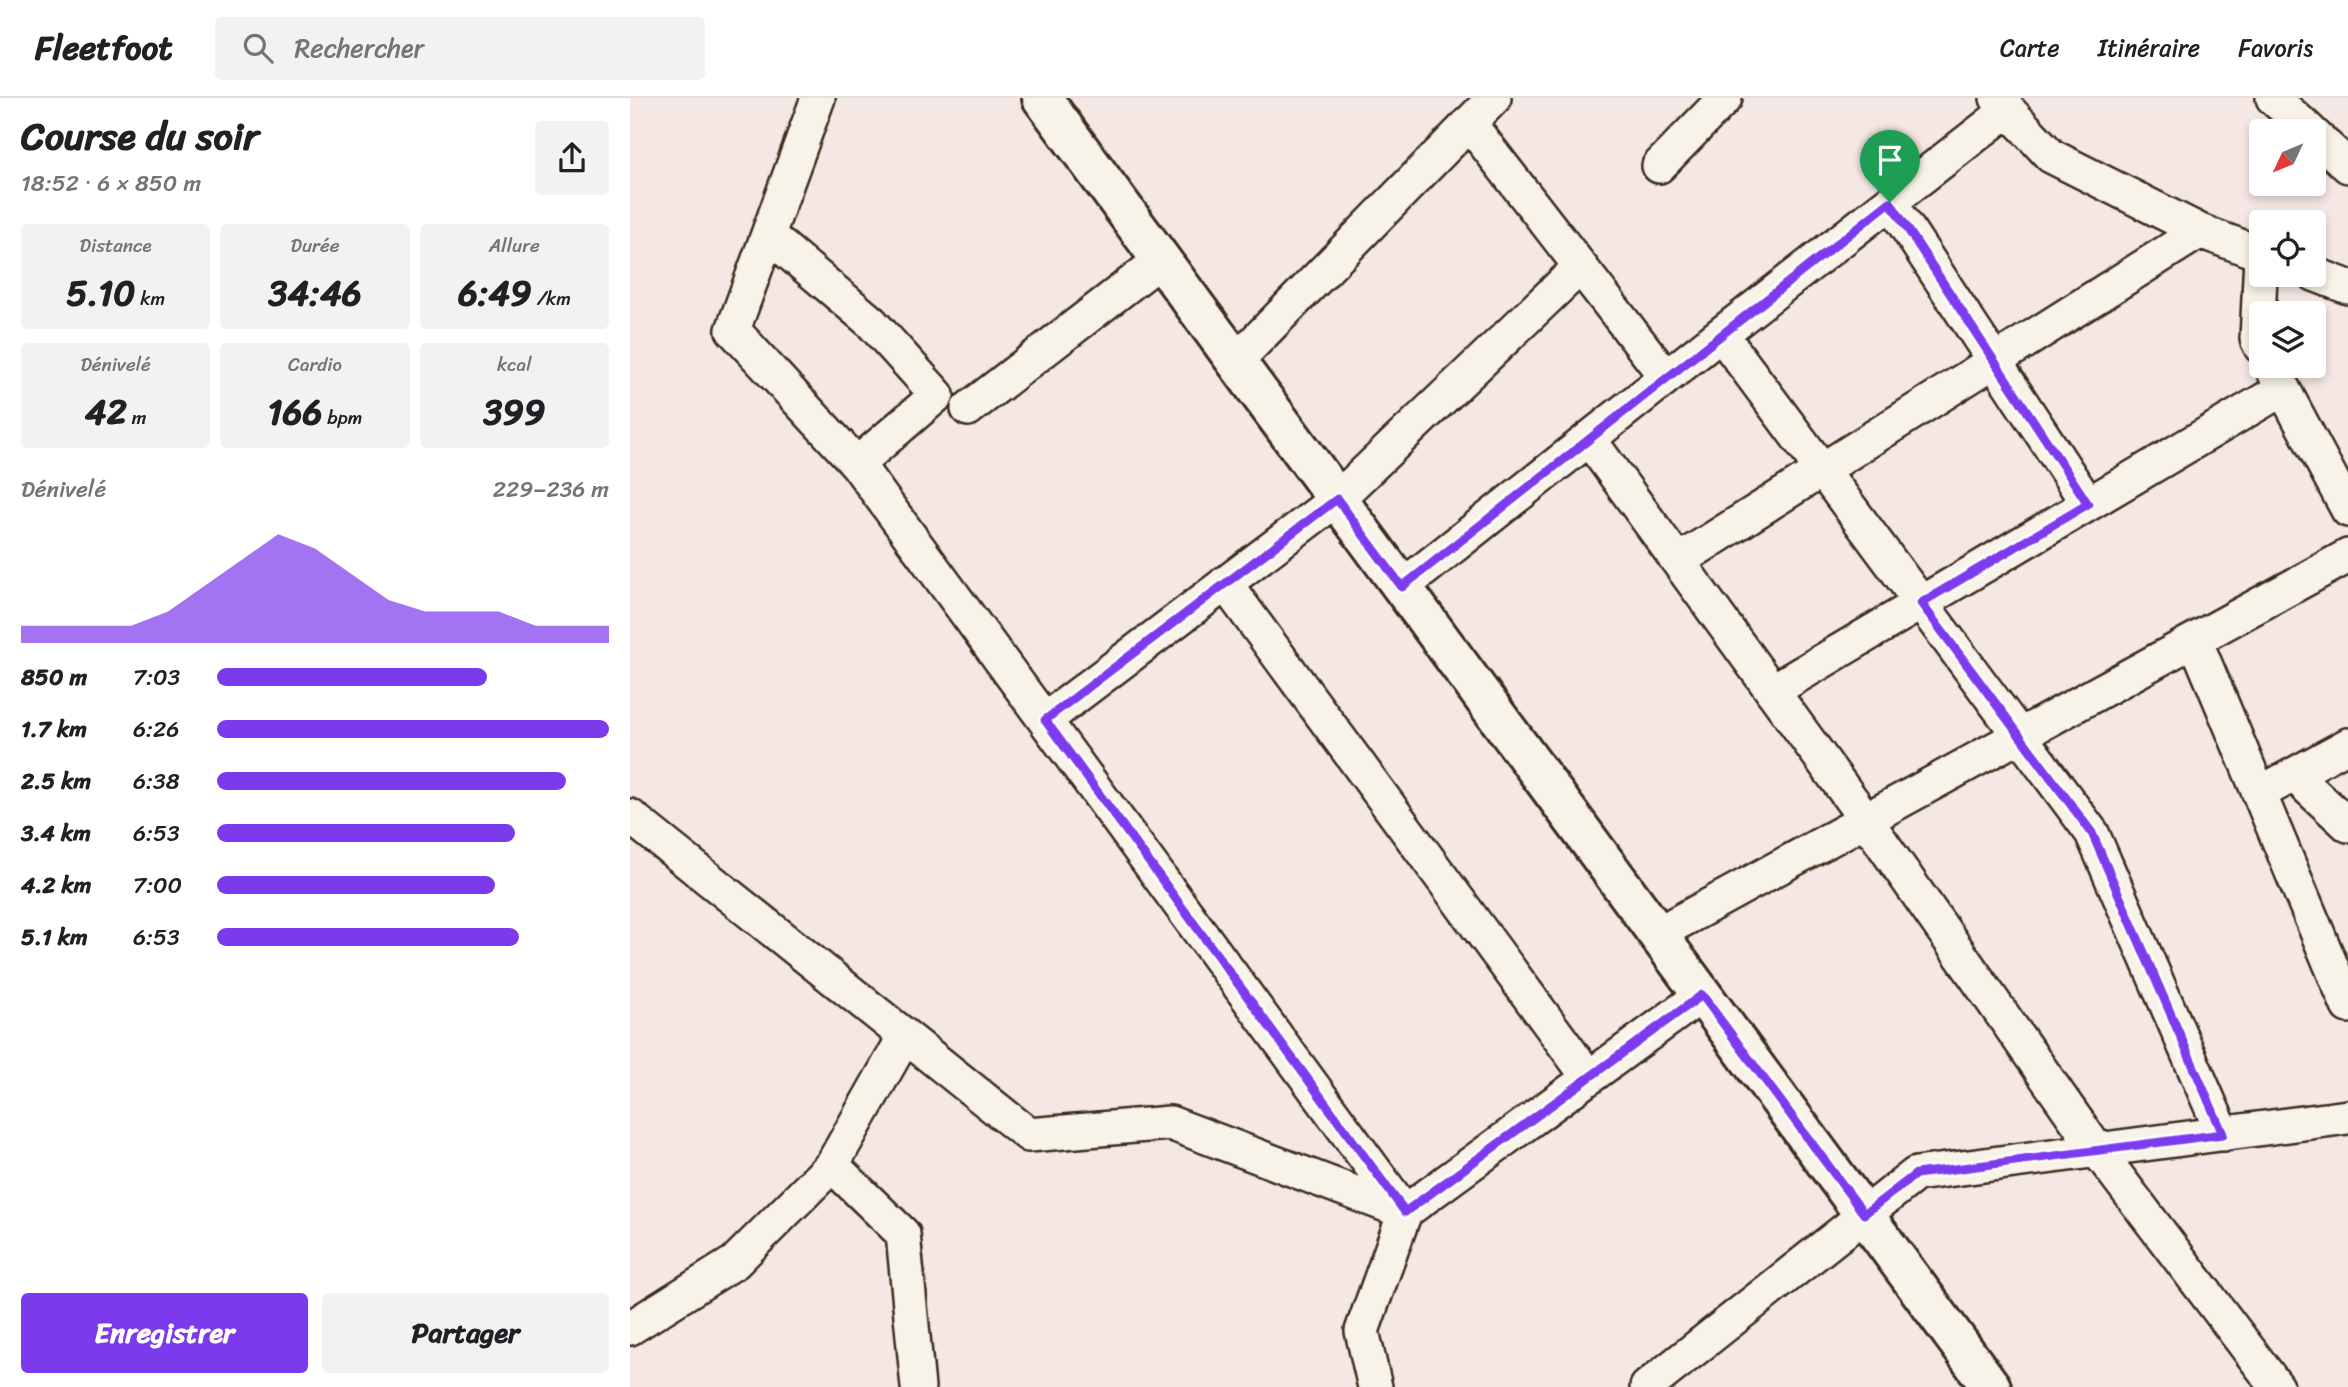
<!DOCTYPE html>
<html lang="fr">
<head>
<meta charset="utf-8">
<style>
  body { margin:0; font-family:Sriracha,sans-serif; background:#f2f2f2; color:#202124; height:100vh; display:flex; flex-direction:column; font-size:26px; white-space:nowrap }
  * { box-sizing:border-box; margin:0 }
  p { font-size:23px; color:#757577 }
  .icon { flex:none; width:38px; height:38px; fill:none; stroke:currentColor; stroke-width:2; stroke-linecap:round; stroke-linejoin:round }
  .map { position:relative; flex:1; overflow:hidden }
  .drawer { display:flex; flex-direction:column; background:#fff; width:630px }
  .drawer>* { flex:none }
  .needle { width:46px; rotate:226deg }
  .buttons { position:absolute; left:1619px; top:21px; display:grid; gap:14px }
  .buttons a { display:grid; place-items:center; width:77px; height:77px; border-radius:7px; background:#fff; box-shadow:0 4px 10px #0003; font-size:35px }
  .pin { position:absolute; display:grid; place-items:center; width:60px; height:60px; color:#fff; margin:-72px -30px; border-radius:50% 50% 50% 0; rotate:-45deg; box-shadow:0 0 7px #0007 }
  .pin .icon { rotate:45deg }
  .round { display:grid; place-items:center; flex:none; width:74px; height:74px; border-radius:7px; background:#f2f2f2 }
  .headline { display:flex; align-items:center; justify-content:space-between; height:119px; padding:0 21px }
  h1 { font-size:38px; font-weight:700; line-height:52px }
  .figures { display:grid; grid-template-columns:repeat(3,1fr); gap:10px; height:119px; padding:7px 21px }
  .figures div { display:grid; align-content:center; border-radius:7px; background:#f2f2f2; text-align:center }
  .figures b { font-size:35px; font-weight:700 }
  .figures small { font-size:19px; font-weight:400 }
  .figures p { font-size:19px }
  .chart { height:196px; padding:14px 21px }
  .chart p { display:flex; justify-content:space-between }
  .chart svg { width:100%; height:126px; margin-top:7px; fill:#7c3aed; opacity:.7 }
  .action { display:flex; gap:14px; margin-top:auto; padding:14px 21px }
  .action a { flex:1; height:80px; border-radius:7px; background:#7c3aed; color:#fff; font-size:28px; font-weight:700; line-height:80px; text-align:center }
  .action a+a { background:#f2f2f2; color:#202124 }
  ul { padding:0 21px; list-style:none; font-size:23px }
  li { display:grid; grid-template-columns:112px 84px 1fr; align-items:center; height:52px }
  li i { height:18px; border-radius:9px; background:#7c3aed }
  header { display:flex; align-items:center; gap:42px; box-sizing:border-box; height:98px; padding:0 35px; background:#fff; border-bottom:2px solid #e0e0e0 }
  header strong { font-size:33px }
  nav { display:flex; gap:38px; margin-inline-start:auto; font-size:24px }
  .search { width:490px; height:63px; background:#f2f2f2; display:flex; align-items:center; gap:18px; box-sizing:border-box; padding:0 24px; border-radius:7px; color:#757577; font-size:26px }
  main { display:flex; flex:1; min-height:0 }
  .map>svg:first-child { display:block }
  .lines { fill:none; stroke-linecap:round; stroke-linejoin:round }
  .minor-casing { stroke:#3b2a1e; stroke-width:38 }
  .secondary-casing { stroke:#3b2a1e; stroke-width:44 }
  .minor { stroke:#f7f3e8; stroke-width:33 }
  .secondary { stroke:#f7f3e8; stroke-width:38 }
  .route-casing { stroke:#fff; stroke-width:14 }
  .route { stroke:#7c3aed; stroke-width:9 }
</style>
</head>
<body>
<header>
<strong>Fleetfoot</strong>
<div class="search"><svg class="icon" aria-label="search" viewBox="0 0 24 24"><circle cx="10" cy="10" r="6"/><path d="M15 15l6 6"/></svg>Rechercher</div>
<nav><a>Carte</a><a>Itinéraire</a><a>Favoris</a></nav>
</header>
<main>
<section class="drawer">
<div class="headline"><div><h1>Course du soir</h1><p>18:52 · 6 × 850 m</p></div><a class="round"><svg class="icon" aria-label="share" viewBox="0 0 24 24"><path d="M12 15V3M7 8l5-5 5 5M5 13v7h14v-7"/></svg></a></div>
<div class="figures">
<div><p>Distance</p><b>5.10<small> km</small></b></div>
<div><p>Durée</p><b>34:46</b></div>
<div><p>Allure</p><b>6:49<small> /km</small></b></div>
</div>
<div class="figures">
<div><p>Dénivelé</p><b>42<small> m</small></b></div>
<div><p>Cardio</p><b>166<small> bpm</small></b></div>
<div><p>kcal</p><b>399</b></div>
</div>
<div class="chart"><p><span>Dénivelé</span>229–236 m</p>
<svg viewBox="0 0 160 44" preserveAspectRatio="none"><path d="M0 44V38L10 38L20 38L30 38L40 33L50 24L60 15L70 6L80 11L90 20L100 29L110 33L120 33L130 33L140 38L150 38L160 38V44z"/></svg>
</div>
<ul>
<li><b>850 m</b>7:03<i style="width:69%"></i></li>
<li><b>1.7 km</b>6:26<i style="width:100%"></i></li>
<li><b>2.5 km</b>6:38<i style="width:89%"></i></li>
<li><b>3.4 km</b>6:53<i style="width:76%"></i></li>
<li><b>4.2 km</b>7:00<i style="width:71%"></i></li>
<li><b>5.1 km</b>6:53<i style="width:77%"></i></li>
</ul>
<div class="action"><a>Enregistrer</a><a>Partager</a></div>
</section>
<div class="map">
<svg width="1718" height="1289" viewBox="0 0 1718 1289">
  <rect width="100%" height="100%" fill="#f5e7e4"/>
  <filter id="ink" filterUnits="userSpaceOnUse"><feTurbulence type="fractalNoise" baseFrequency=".0143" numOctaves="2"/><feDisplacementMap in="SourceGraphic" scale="14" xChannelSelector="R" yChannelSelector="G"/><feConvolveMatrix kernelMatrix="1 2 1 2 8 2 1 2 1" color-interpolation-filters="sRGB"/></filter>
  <g filter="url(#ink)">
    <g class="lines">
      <defs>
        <path id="minor" d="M188 0 103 232 227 366 775 1114
          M1367 0 1421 58 1570 133 1631 156
          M1643 0 1680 33
          M839 25 1036 279
          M1684 37 1718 68
          M1029 68 1095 0
          M1260 104 1458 406
          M138 137 241 224 307 297 227 366
          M1631 158 1627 241 1631 249
          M1684 176 1718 189
          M1091 236 1462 735 1593 1036
          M606 263 864 0
          M1641 268 1718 412
          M338 311 531 162
          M959 341 1236 722 1467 1052 1647 1289
          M1048 463 1570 133
          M595 485 959 980
          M772 489 1091 236 1378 12
          M1565 542 1718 908
          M1142 593 1653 291
          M415 622 707 401 950 169
          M1664 677 1718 727
          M1630 695 1718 647
          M0 718 399 1037 540 1025 775 1114
          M1027 836 1718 458
          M202 1067 273 1136 288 1289
          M0 1230 105 1164 202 1067 275 938
          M745 1289 732 1233 775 1114 1072 897
          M1017 1289 1286 1076 1718 1019"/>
        <path id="secondary" d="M412 0 1361 1289"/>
      </defs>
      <!-- minor casing -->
      <use href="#minor" class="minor-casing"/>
      <!-- secondary casing -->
      <use href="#secondary" class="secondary-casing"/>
      <!-- minor -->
      <use href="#minor" class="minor"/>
      <!-- secondary -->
      <use href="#secondary" class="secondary"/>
    </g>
  </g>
  <g class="lines" filter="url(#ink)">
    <defs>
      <path id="route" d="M1260 104 1458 406 1291 505 1462 735 1593 1036 1286 1076 1234 1116 1072 897 775 1114 415 622 707 401 772 489Z"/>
    </defs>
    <!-- route casing -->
    <use href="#route" class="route-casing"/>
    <!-- route -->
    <use href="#route" class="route"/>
  </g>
</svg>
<div class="buttons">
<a><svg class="needle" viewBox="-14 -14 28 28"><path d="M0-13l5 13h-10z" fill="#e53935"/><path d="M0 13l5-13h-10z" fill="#757577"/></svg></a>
<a><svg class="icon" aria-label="locate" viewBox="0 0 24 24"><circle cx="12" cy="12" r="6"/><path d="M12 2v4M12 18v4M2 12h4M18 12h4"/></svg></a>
<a><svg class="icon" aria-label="layers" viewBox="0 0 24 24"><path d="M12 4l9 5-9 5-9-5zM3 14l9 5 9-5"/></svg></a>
</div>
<div class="pin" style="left:1260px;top:104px;background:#1e9e55"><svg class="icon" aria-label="arrive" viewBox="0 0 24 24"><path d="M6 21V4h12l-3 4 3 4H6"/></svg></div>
</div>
</main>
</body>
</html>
